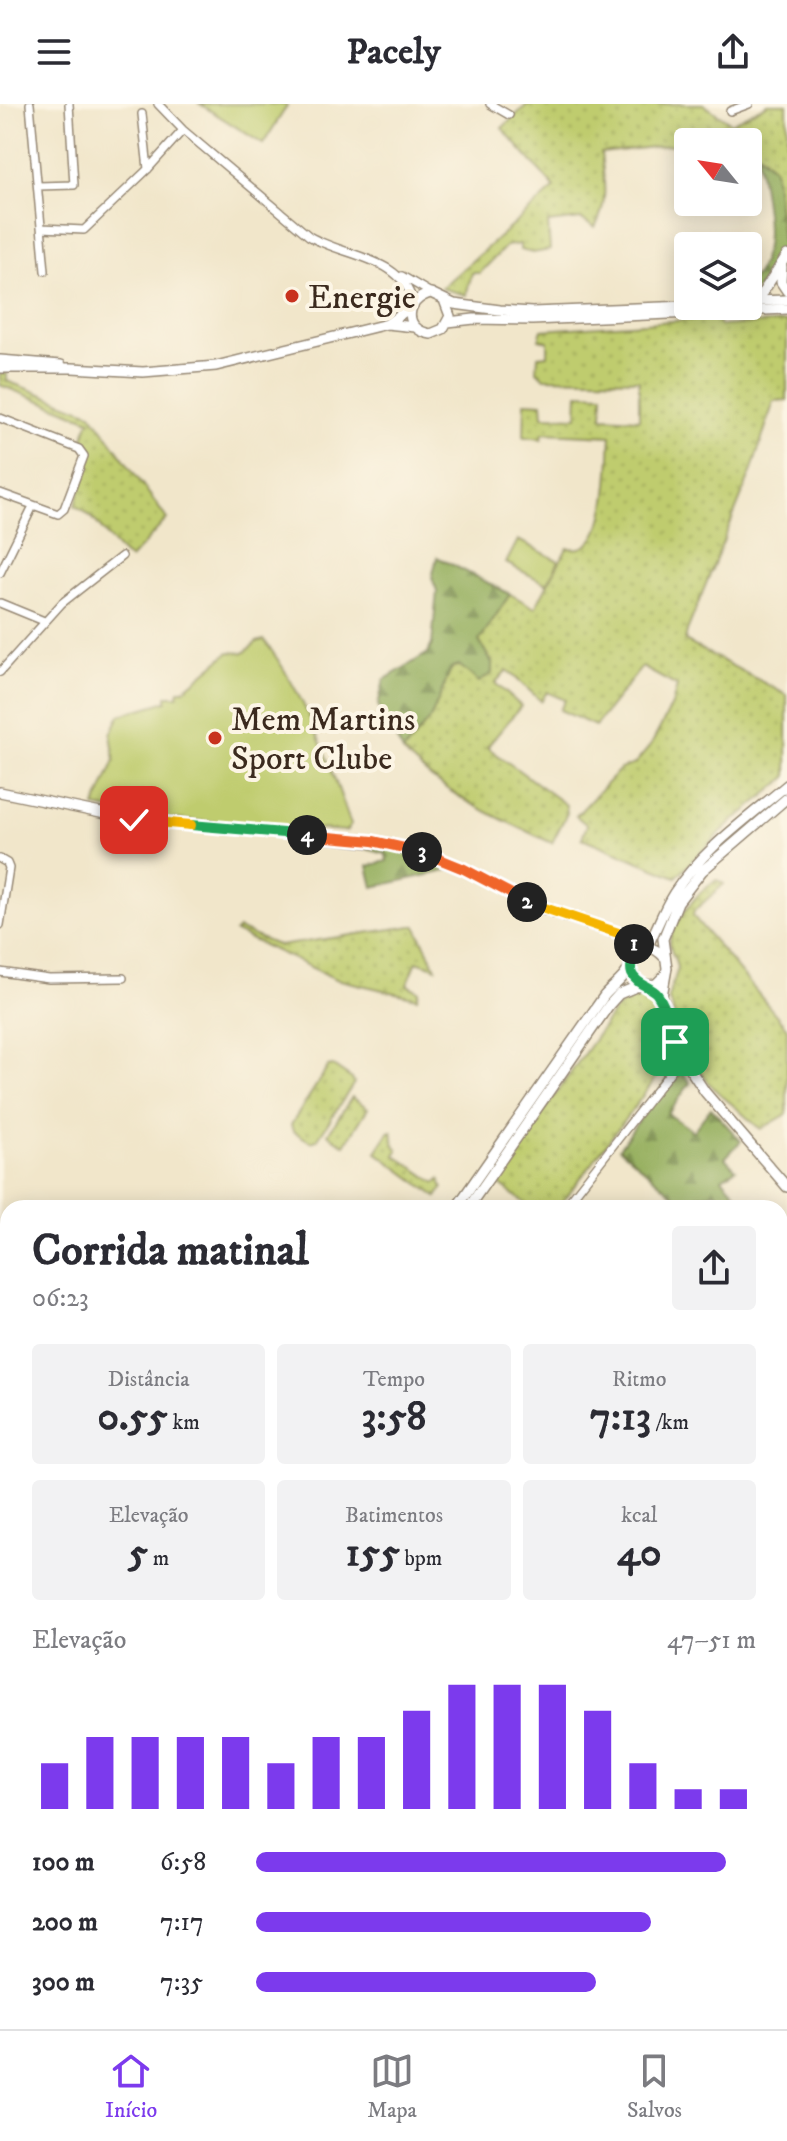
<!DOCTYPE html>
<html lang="pt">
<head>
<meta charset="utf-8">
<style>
  body { margin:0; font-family:"IM FELL DW Pica",serif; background:#f2f2f3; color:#2b2b33; height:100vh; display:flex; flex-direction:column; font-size:30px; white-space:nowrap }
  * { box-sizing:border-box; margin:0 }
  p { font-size:26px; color:#7c7c81 }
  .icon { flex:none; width:44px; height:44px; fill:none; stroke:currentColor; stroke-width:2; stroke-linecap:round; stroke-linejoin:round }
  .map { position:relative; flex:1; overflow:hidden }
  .panel { position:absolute; left:0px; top:1096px; width:788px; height:830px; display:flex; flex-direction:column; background:#fff; border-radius:24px 24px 0 0; box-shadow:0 4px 20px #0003 }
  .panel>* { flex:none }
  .needle { width:52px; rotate:300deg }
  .tools { position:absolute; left:674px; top:24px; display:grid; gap:16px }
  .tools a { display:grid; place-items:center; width:88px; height:88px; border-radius:8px; background:#fff; box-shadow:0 4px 20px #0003; font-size:40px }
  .pin { position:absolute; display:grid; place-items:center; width:68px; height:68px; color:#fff; margin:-34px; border-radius:16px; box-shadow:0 4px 12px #0006 }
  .km { position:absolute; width:40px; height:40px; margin:-20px; border-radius:50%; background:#222; color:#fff; font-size:22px; line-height:40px; text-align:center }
  .round { display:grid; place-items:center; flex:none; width:84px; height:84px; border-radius:8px; background:#f2f2f3 }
  .head { display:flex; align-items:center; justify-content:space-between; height:136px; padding:0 32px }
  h1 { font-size:44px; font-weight:700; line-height:60px }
  .figures { display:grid; grid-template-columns:repeat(3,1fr); gap:12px; height:136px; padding:8px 32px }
  .figures div { display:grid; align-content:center; border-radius:8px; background:#f2f2f3; text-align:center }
  .figures b { font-size:40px; font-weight:700 }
  .figures small { font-size:22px; font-weight:400 }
  .figures p { font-size:22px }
  .chart { height:224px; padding:16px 32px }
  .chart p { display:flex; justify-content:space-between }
  .chart svg { width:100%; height:144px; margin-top:8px; stroke:#7c3aed; stroke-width:6 }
  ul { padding:0 32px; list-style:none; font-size:26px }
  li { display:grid; grid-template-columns:128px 96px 1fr; align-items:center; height:60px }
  li i { height:20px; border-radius:10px; background:#7c3aed }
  header { display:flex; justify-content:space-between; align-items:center; height:104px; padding:0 32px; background:#fff; font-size:36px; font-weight:700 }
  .dock { display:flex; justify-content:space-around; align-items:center; height:112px; border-top:2px solid #e1e1e2; background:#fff; font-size:22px; color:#7c7c81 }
  .dock a { display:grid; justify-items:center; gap:4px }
  .dock .active { color:#7c3aed }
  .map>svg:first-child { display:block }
  .grass { fill:url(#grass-dots); stroke:#7d7b46; stroke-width:2 }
  .forest { fill:url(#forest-firs); stroke:#696d40; stroke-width:2 }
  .park { fill:#bfcc6e; stroke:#7d7b46; stroke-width:2 }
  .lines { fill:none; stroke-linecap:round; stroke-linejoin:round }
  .stream { stroke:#46a9c6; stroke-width:2 }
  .minor-casing { stroke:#968874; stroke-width:10 }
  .tertiary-casing { stroke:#968874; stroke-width:12 }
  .primary-casing { stroke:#968874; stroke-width:15 }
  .trunk-casing { stroke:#968874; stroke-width:15 }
  .minor { stroke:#fff; stroke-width:7 }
  .tertiary { stroke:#fff; stroke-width:9 }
  .primary { stroke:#fff; stroke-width:12 }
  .trunk { stroke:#fff; stroke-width:12 }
  .split-1-casing { stroke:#fff; stroke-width:16 }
  .split-2-casing { stroke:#fff; stroke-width:16 }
  .split-3-casing { stroke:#fff; stroke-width:16 }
  .split-4-casing { stroke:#fff; stroke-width:16 }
  .split-5-casing { stroke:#fff; stroke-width:16 }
  .split-6-casing { stroke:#fff; stroke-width:16 }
  .split-1 { stroke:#22a559; stroke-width:10 }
  .split-2 { stroke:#f5b400; stroke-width:10 }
  .split-3 { stroke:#f0652b; stroke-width:10 }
  .split-4 { stroke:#f0652b; stroke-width:10 }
  .split-5 { stroke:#22a559; stroke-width:10 }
  .split-6 { stroke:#f5b400; stroke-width:10 }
  .poi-dot { fill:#c8321e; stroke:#fcf5e5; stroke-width:3 }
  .labels { text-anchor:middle; stroke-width:8; stroke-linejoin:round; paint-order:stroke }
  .poi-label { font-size:34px; fill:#3b2a1e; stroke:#fcf5e5; text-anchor:start }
</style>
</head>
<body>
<header><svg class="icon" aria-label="menu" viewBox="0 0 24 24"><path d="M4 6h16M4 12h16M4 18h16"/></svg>Pacely<svg class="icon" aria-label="share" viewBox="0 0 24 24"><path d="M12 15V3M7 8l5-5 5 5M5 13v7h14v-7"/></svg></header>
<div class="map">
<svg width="787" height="1925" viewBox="0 0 787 1925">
  <defs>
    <pattern id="grass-dots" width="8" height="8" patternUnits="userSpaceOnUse" patternTransform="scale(2)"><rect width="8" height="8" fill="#bfcc6e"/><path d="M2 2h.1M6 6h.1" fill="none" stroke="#a5af5f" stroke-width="1.8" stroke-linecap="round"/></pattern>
    <pattern id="forest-firs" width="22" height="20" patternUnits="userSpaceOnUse" patternTransform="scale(2)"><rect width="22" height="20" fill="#97b061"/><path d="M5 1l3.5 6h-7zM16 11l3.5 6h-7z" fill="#7c8f4f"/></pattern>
  </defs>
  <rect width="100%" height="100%" fill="#fcf5e5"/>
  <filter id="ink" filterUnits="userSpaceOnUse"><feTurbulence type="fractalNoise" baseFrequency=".0125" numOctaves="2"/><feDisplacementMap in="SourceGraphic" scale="16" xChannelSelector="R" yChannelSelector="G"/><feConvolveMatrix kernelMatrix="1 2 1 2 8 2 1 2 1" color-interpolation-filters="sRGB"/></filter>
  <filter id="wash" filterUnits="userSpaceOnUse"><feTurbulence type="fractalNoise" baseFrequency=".006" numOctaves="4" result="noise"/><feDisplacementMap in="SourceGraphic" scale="32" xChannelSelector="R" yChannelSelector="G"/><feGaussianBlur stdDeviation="1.8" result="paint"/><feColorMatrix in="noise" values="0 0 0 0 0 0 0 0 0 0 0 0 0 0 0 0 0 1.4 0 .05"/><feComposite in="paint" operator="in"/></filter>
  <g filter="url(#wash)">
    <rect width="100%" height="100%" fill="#f1e6ca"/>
    <!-- grass -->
    <path class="grass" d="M528 0H703L731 19 768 0H787V144L783 147 774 65C768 59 748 36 746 34 739 30 726 35 718 35L716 25 705 27V37L601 49C604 75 609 99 595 123L581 115 548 119 550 146 533 149 520 146V140L506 142 480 169H472L466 191 441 184 555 84 502 24Z
      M717 214 720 222 787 218V296L774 297 752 366 687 527 685 537 787 591V673L731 719 676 773 582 734 587 721 576 712 620 665 635 660 651 641 672 601 677 582 642 563 595 622 560 606 565 596 547 588 541 597 507 566 495 579 521 602 487 643 566 701 567 709 552 739C499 714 444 692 403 648L431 613 452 563 492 559 479 537 510 490 535 504 567 444C572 444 576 445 580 444 611 436 609 357 611 332L543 329 542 335 524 333 525 298 542 299 543 312 577 313 578 289 603 290 602 313 639 315V276L545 274 537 267 538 252 548 251V237L539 235 542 226Z
      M7 269V277L91 309 167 415 130 455C108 441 100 413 75 402L91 352 82 337 90 316 0 281V270Z
      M717 776 724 780 694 807 693 812 787 924V1010L761 1025C749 1017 740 1006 728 997 694 971 682 935 669 896 668 885 676 877 677 865 677 856 671 850 670 841 668 822 701 784 717 776Z
      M412 822H416L436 864 417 857 407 881 419 887 417 894 336 875 235 828 238 825 279 842Z
      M635 890 650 894 654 899 672 953 558 1104H531L495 1077 614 907Z
      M333 962 352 975 354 979 317 1036 311 1038 293 1027 291 1021 328 963Z
      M352 993 368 1004 345 1041 328 1030Z
      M392 1027 394 1040 398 1046 395 1051 436 1079 440 1075 443 1084 437 1093 376 1048 389 1028Z
      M8 1633V1814L0 1818V1707L3 1704 0 1697V1640Z
      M289 1918H460L449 1925H296Z
      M483 1918H725L726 1925H487Z"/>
    <!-- forest -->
    <path class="forest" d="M757 49 774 65 783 147 760 183 748 191V180C781 148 762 90 757 49Z
      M437 453 510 490 479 537 492 559V569L479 578 459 561 452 563 431 613 403 648 378 601 384 576 428 549 432 540 437 487 432 474Z
      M367 741 395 746 448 763 446 767 373 783 368 762 387 757 386 750 367 745Z
      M677 963 690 979 668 1010 693 1027 711 1004 741 1037 725 1054 736 1065 722 1074 746 1101 743 1104H729L716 1088 697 1092 688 1103 619 1044Z"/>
    <!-- park -->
    <path class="park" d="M200 0H284L287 2 263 40Z
      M518 436 559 457 547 480 506 459Z
      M264 536C305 590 329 657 351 721L346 727 153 714 95 703 115 656 111 630 120 611 167 597V592H178L179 586H184L229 548 244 549 257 538Z"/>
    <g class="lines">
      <!-- stream -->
      <path class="stream" d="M780 1199 787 1193
        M0 1331H8"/>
    </g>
  </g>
  <g filter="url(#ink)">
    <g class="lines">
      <defs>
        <path id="minor" d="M30 0 45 167
          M158 0 183 26 309 132C343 153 403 152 413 199
          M490 0 509 11
          M730 7 749 0
          M142 10 148 65
          M38 82 74 81 69 0
          M42 124 84 126 148 65 183 26
          M402 172 431 189
          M0 314 79 345 84 352 64 405 58 410 0 389
          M0 469 33 402
          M0 499 44 517
          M0 568 62 499 122 452
          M0 755 7 759 9 764 0 821
          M0 868 49 875 123 874
          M564 1104 682 953
          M780 1771 787 1769"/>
        <path id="tertiary" d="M782 163 781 178 787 187
          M444 196 450 212 443 225 431 230C403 226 404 196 431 189L454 200 500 206 532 208 688 202
          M751 197 763 188 787 151
          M751 197 787 196
          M448 218 474 215 532 216 787 205
          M387 220 415 223
          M0 256 61 261
          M0 264H72L143 268 216 262 387 220 411 203
          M0 688 134 716 257 726 396 742 464 765 536 802 635 835 645 845
          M787 694 702 767 678 798 663 835 667 864 662 892 682 953 705 988 787 1083
          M646 845C656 827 663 806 674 789 702 746 748 714 787 681
          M631 860C631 875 641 883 656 880L665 871
          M456 1104 604 892C610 885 617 880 623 873 634 861 641 828 664 853
          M468 1104 609 901 619 890 643 880
          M0 1350 8 1355
          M0 1570 8 1562
          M0 1581 8 1573"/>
        <path id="primary" d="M780 1870 787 1868
          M780 1881 787 1879"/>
        <path id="trunk" d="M780 1302 787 1290
          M780 1328 787 1316
          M0 1832 8 1828
          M0 1848 8 1844"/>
      </defs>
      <!-- minor casing -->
      <use href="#minor" class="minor-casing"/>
      <!-- tertiary casing -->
      <use href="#tertiary" class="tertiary-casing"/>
      <!-- primary casing -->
      <use href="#primary" class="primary-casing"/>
      <!-- trunk casing -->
      <use href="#trunk" class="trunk-casing"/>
      <!-- minor -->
      <use href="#minor" class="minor"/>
      <!-- tertiary -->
      <use href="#tertiary" class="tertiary"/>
      <!-- primary -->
      <use href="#primary" class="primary"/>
      <!-- trunk -->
      <use href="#trunk" class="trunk"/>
    </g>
  </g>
  <g class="lines" filter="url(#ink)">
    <defs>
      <path id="split-1" d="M634 840C636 850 628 860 632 870 637 881 650 882 657 890 667 904 670 923 675 938"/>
      <path id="split-2" d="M527 798 630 833 634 840"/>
      <path id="split-3" d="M422 748 464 765 527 798"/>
      <path id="split-4" d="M307 731 373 737 422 748"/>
      <path id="split-5" d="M191 721 307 731"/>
      <path id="split-6" d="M134 716 191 721"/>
    </defs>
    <!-- split-1 casing -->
    <use href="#split-1" class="split-1-casing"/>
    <!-- split-2 casing -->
    <use href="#split-2" class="split-2-casing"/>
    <!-- split-3 casing -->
    <use href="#split-3" class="split-3-casing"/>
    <!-- split-4 casing -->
    <use href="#split-4" class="split-4-casing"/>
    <!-- split-5 casing -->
    <use href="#split-5" class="split-5-casing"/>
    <!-- split-6 casing -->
    <use href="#split-6" class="split-6-casing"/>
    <!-- split-1 -->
    <use href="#split-1" class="split-1"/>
    <!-- split-2 -->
    <use href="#split-2" class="split-2"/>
    <!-- split-3 -->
    <use href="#split-3" class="split-3"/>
    <!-- split-4 -->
    <use href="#split-4" class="split-4"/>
    <!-- split-5 -->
    <use href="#split-5" class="split-5"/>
    <!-- split-6 -->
    <use href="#split-6" class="split-6"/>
  </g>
  <!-- markers -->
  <g class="poi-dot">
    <circle cx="292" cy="192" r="8"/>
    <circle cx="215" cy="634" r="8"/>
  </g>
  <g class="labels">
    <!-- poi labels -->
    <g class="poi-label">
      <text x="308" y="204">Energie</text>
      <text x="231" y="626">Mem Martins<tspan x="231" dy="39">Sport Clube</tspan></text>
    </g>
  </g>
</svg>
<div class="tools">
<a><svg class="needle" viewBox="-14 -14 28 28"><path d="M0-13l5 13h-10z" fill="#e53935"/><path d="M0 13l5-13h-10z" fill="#7c7c81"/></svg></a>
<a><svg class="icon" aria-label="layers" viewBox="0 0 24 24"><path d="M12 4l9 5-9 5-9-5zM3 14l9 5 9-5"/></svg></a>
</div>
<div class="pin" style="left:675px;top:938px;background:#1e9e55"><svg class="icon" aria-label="arrive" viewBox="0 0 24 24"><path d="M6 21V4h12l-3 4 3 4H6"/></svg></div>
<div class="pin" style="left:134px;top:716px;background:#d93025"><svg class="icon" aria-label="check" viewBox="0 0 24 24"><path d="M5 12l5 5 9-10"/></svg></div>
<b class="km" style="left:634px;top:840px">1</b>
<b class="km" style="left:527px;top:798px">2</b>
<b class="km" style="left:422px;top:748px">3</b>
<b class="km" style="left:307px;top:731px">4</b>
<section class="panel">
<div class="head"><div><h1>Corrida matinal</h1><p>06:23</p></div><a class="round"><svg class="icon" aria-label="share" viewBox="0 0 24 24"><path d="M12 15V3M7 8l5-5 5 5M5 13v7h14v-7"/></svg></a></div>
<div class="figures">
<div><p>Distância</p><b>0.55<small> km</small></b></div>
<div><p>Tempo</p><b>3:58</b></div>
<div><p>Ritmo</p><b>7:13<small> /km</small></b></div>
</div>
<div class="figures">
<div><p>Elevação</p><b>5<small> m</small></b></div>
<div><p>Batimentos</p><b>155<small> bpm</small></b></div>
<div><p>kcal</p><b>40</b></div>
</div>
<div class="chart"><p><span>Elevação</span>47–51 m</p>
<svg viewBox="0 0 160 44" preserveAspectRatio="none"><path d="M5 44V30M15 44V22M25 44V22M35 44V22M45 44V22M55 44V30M65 44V22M75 44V22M85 44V14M95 44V6M105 44V6M115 44V6M125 44V14M135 44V30M145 44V38M155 44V38"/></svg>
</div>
<ul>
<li><b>100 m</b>6:58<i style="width:94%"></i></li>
<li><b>200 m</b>7:17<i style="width:79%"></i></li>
<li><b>300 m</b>7:35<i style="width:68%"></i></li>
</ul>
</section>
</div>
<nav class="dock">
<a class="active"><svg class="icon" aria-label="home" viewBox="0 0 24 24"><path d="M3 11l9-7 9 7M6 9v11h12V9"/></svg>Início</a>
<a><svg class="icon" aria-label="map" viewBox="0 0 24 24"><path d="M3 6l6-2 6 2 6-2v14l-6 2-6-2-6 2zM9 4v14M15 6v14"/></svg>Mapa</a>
<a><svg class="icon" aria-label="saved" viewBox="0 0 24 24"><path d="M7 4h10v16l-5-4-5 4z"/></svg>Salvos</a>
</nav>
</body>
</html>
